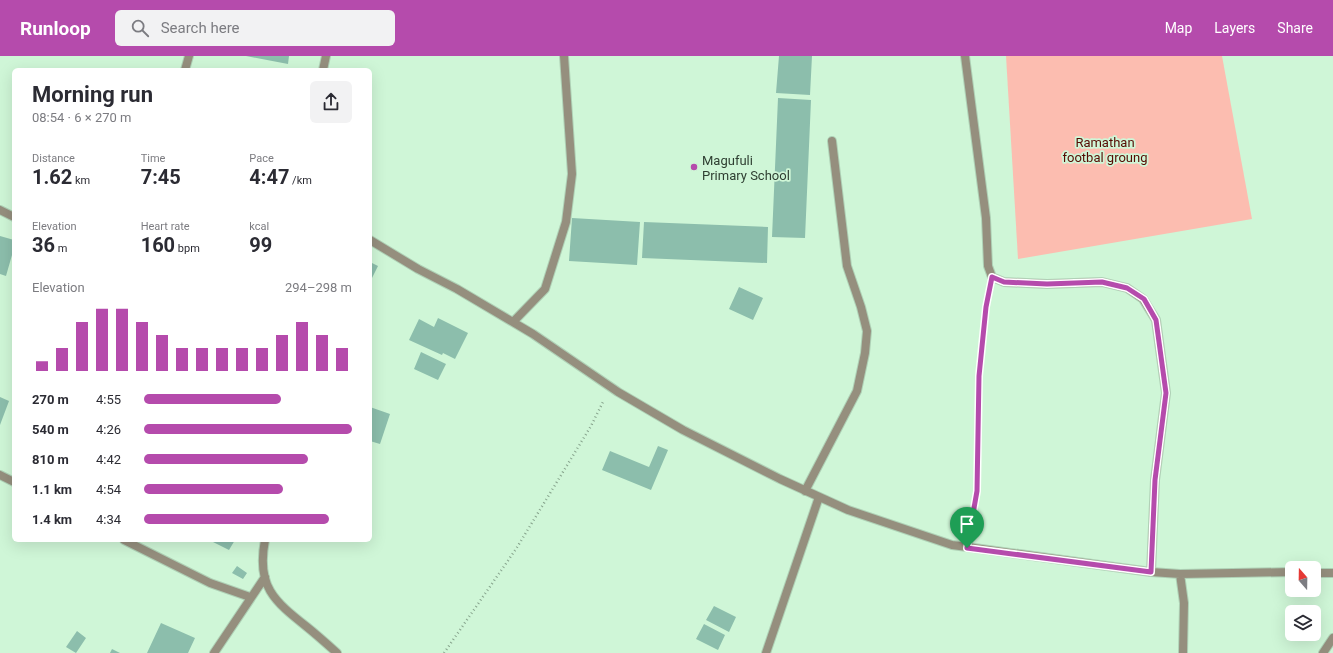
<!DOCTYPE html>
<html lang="en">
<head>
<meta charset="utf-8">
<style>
  body { margin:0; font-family:Roboto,sans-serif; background:#f2f2f3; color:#2b2b33; height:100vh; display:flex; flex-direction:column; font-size:15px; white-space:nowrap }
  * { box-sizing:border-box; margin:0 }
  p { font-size:13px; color:#7c7c81 }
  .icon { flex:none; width:22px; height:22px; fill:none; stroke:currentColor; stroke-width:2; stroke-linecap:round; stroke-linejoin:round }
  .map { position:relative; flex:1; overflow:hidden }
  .panel { position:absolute; left:12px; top:12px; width:360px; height:474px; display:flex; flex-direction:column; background:#fff; border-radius:6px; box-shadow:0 4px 16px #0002 }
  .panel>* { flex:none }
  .needle { width:26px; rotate:340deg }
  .controls { position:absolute; left:1285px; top:505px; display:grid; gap:8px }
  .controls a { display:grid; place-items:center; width:36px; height:36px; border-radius:6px; background:#fff; box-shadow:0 4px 16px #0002; font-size:20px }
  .pin { position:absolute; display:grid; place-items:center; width:34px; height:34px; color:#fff; margin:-41px -17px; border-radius:50% 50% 50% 0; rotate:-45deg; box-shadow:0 0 4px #0007 }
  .pin .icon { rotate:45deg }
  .round { display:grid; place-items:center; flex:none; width:42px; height:42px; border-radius:6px; background:#f2f2f3 }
  .head { display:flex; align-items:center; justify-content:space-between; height:68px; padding:0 20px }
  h1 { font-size:22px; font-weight:700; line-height:30px }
  .metrics { display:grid; grid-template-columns:repeat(3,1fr); gap:6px; height:68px; padding:4px 20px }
  .metrics div { display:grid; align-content:center }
  .metrics b { font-size:20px; font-weight:700 }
  .metrics small { font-size:11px; font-weight:400 }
  .metrics p { font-size:11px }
  .chart { height:112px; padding:8px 20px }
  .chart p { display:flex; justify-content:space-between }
  .chart svg { width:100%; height:72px; margin-top:4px; stroke:#b54bac; stroke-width:6 }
  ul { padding:0 20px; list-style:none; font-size:13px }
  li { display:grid; grid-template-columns:64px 48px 1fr; align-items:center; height:30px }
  li i { height:10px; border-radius:5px; background:#b54bac }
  header { display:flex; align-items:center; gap:24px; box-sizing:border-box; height:56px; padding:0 20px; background:#b54bac; color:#fff }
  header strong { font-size:19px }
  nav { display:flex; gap:22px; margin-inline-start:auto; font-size:14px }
  .search { width:280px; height:36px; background:#f2f2f3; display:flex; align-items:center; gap:10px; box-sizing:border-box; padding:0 14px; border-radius:6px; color:#7c7c81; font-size:15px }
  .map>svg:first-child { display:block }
  .green { fill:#fcbdb0 }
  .building { fill:#8cbeac }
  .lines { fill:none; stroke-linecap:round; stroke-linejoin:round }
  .lane-casing { stroke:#afd1b6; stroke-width:10 }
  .street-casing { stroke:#afd1b6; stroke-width:10 }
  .path { stroke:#87a48d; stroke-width:2.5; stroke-dasharray:1 3; stroke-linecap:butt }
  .lane { stroke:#958f7e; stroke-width:8 }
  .street { stroke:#958f7e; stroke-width:8 }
  .route-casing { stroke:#fff; stroke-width:8 }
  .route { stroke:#b54bac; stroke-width:5 }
  .poi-dot { fill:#b54bac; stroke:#cff6d7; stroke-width:1.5 }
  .labels { text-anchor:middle; stroke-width:3.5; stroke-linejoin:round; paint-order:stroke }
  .park-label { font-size:13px; fill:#560b03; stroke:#cff6d7 }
  .poi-label { font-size:13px; fill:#2f3f32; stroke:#cff6d7; text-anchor:start }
</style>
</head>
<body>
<header>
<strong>Runloop</strong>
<div class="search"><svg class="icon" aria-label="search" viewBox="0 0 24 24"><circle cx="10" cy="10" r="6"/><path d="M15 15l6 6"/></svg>Search here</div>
<nav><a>Map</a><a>Layers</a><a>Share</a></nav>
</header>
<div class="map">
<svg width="1333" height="597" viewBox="0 0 1333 597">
  <rect width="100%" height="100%" fill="#cff6d7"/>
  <!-- green -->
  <path class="green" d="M1006 0H1222L1252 163 1018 203Z"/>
  <!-- building -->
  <path class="building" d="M246 0H289L288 8Z
    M779 0H812L810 39 776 37Z
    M778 42 811 44 805 182 772 181Z
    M572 162 640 166 637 209 569 205Z
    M644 166 768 171 767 207 642 202Z
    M0 180 14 184V192L6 220 0 218Z
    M370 206 378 210 370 226Z
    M739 231 763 242 753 264 729 253Z
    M438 262 468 277 455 303 443 297 442 299 409 284 419 263 434 271Z
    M421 296 446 308 438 324 414 313Z
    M0 341 9 345 0 369Z
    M370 351 390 358 380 388 370 385Z
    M658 390 668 394 651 434 602 414 610 395 649 411Z
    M209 484H235L229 494Z
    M237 510 247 517 243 523 232 517Z
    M714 550 736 561 729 576 706 564Z
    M161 567 195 582 188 597H147Z
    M704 568 725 579 718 594 696 583Z
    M77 575 86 582 76 597 66 591Z
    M112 593 120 597H110Z"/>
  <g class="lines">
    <defs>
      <path id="lane" d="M965 0 986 162 988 210 992 221 1004 226 1047 228 1102 226 1127 232 1143 243 1156 264 1166 337 1155 424 1151 516"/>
      <path id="street" d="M185 14 189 0
        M323 14 326 0
        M0 154 14 161
        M370 184 418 213 457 233 533 278 618 336 683 374 780 423 848 454 952 489 967 491 1151 516 1180 518 1292 516
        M513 266 545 233 566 166 572 118 564 0
        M0 419 14 426
        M805 435 857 335 865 297 867 275 861 251 847 210 832 85
        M124 484 210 527 250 541
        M265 484C256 530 274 545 307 571 317 579 327 588 337 597
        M1314 517H1333
        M1180 518 1184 547 1183 597
        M214 597 265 521
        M766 597 819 441
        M1323 597 1333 582"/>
    </defs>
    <!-- lane casing -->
    <use href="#lane" class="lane-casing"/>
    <!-- street casing -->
    <use href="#street" class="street-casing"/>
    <!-- path -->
    <path class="path" d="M969 477 977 435 979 320 989 235
      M444 597 516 493 591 370 604 344"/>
    <!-- lane -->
    <use href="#lane" class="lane"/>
    <!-- street -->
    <use href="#street" class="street"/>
  </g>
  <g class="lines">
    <defs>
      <path id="route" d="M992 221 1004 226 1047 228 1102 226 1127 232 1144 243 1156 264 1166 337 1155 424 1151 516 967 492 977 435 979 320 986 251Z"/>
    </defs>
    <!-- route casing -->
    <use href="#route" class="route-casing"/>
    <!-- route -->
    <use href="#route" class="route"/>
  </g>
  <!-- markers -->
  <circle class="poi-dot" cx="694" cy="111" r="4"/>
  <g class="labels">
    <!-- park labels -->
    <g class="park-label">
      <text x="1105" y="91">Ramathan<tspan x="1105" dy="15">footbal groung</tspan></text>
    </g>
    <!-- poi labels -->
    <g class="poi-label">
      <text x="702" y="109">Magufuli<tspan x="702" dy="15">Primary School</tspan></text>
    </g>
  </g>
</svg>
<div class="controls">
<a><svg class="needle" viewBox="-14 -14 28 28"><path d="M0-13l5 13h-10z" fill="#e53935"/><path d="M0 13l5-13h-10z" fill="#7c7c81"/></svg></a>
<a><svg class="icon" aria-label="layers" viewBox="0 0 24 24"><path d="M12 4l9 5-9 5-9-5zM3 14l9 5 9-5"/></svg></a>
</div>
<div class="pin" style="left:967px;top:492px;background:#1e9e55"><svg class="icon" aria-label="arrive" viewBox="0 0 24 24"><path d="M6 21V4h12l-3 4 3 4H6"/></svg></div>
<section class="panel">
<div class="head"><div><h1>Morning run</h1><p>08:54 · 6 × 270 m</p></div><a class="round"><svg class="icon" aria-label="share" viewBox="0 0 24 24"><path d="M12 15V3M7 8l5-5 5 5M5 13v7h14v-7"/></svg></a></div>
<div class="metrics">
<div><p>Distance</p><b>1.62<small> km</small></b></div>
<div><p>Time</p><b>7:45</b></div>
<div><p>Pace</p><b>4:47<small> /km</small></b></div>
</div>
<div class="metrics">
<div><p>Elevation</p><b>36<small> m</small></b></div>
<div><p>Heart rate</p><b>160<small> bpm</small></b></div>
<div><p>kcal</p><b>99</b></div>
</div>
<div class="chart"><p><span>Elevation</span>294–298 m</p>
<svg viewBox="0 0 160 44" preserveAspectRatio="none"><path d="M5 44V38M15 44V30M25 44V14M35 44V6M45 44V6M55 44V14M65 44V22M75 44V30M85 44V30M95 44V30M105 44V30M115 44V30M125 44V22M135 44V14M145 44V22M155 44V30"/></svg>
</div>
<ul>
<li><b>270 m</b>4:55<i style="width:66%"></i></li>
<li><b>540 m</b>4:26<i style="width:100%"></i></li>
<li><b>810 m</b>4:42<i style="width:79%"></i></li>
<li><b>1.1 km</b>4:54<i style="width:67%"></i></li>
<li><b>1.4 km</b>4:34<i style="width:89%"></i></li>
</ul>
</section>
</div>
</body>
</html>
